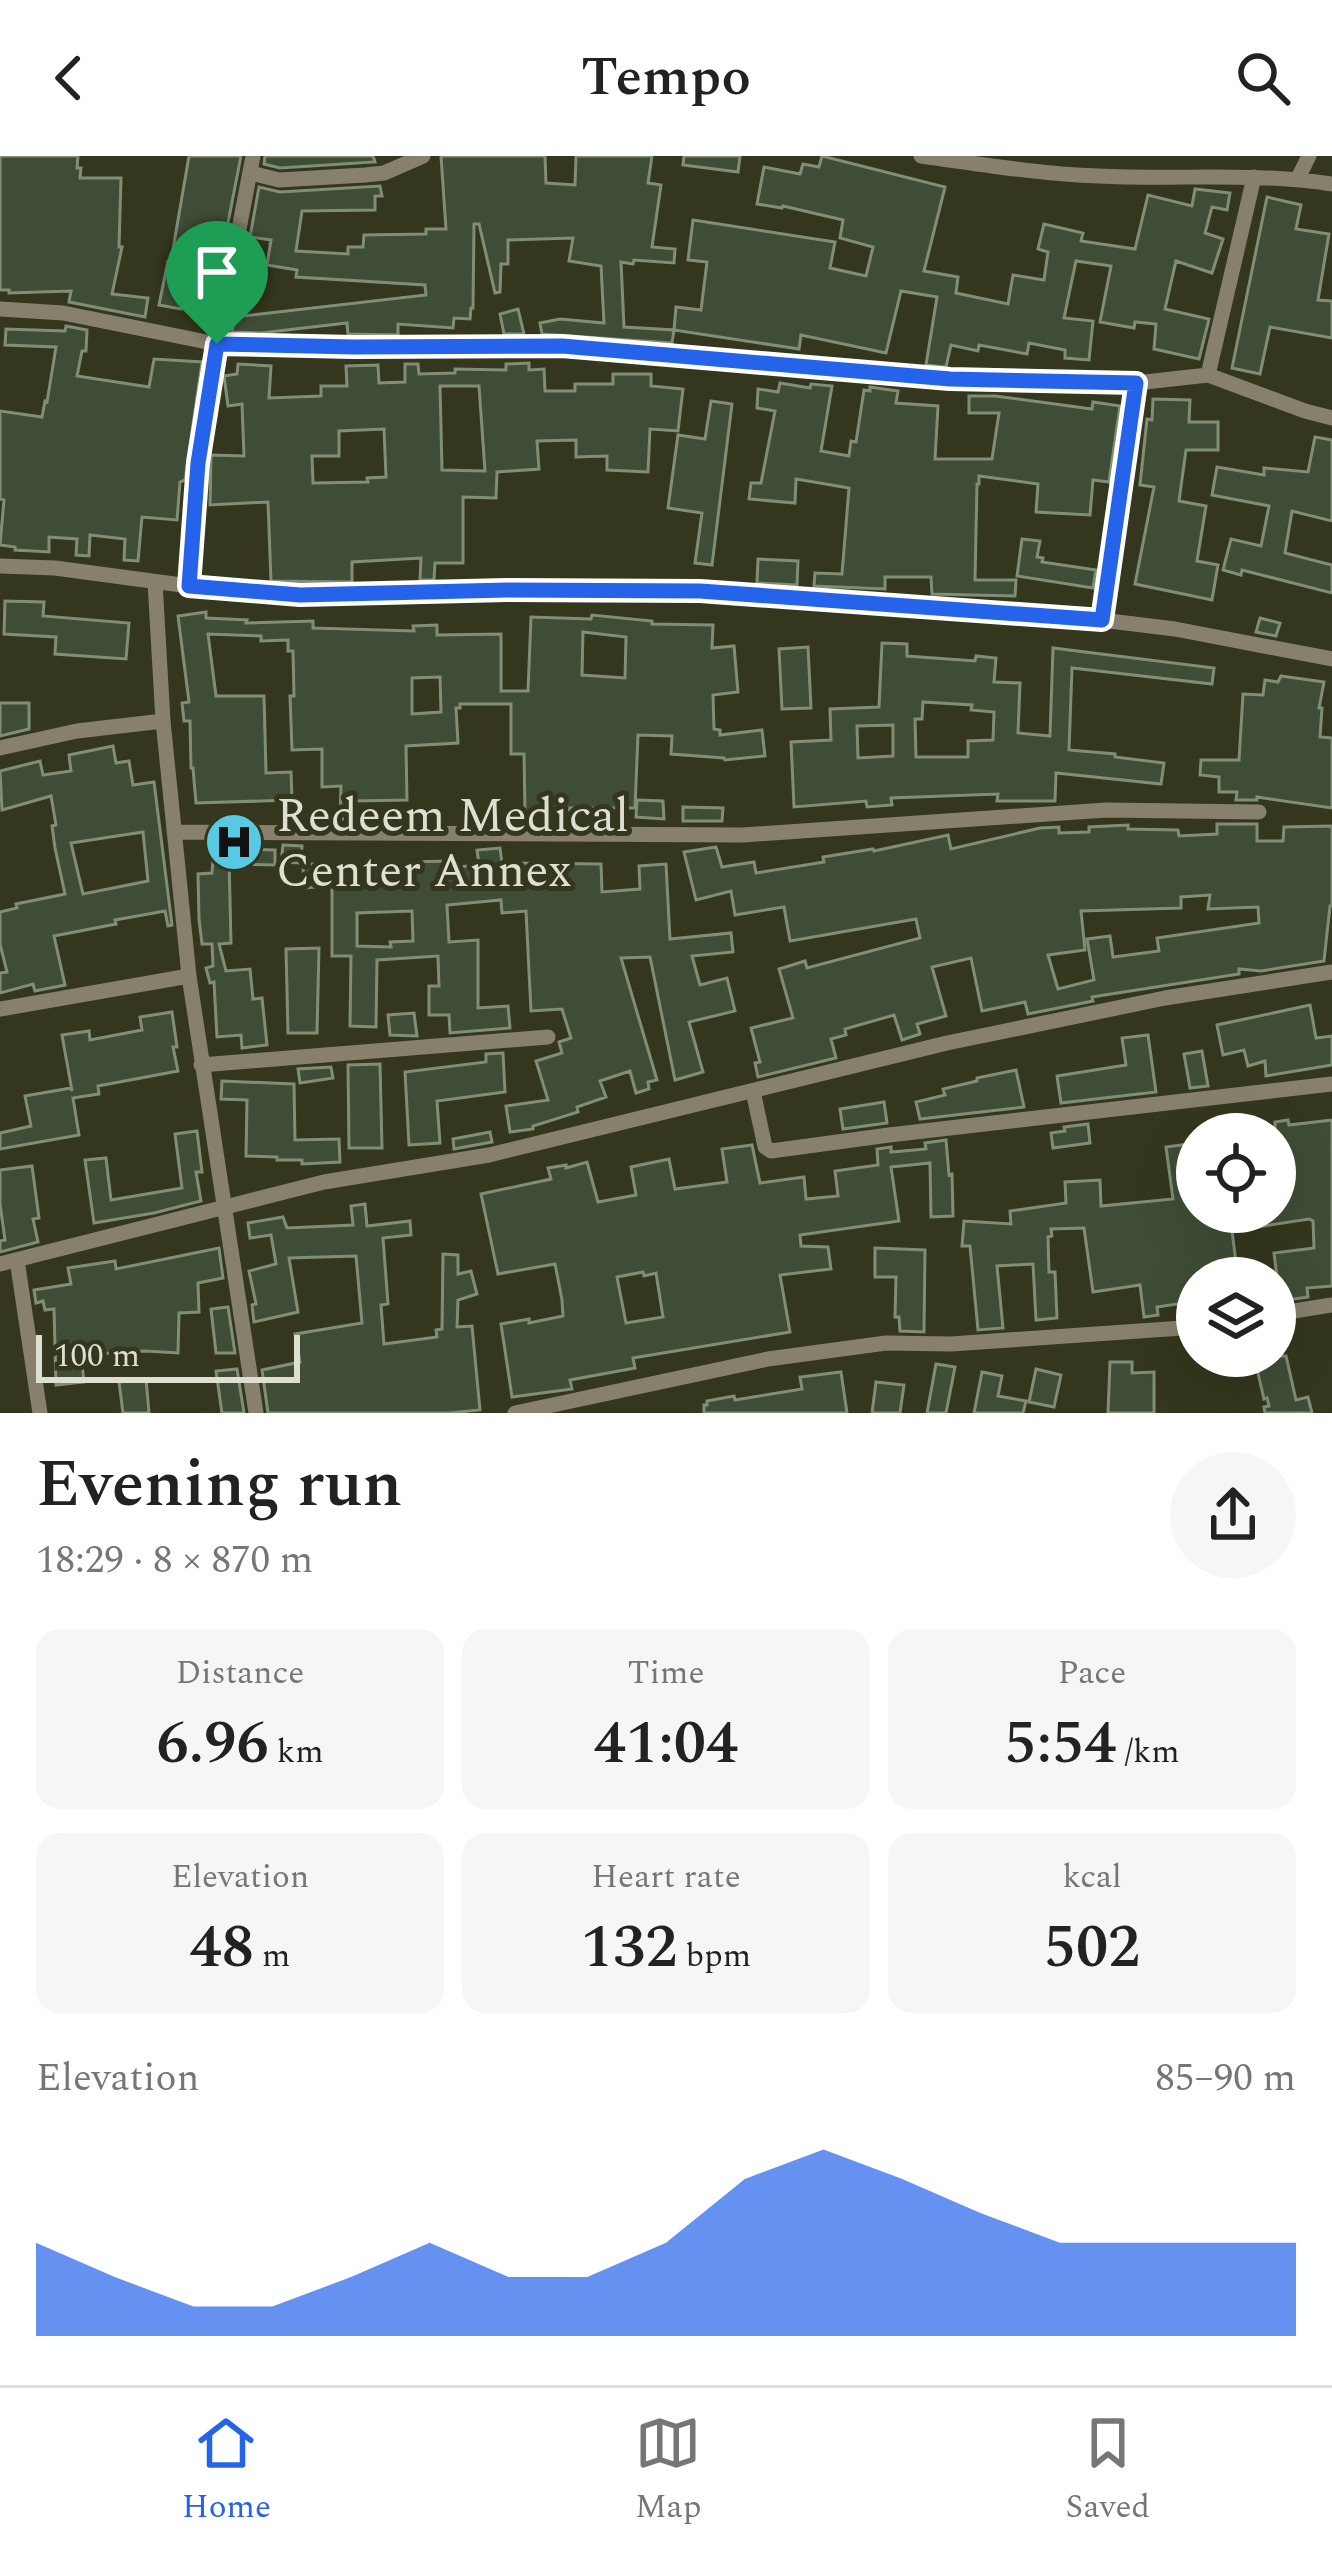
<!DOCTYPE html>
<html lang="en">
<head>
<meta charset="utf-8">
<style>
  body { margin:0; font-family:Spectral,serif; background:#f6f6f6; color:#222; height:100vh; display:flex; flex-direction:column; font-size:45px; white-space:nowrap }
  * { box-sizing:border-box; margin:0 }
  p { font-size:39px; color:#767676 }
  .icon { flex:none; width:66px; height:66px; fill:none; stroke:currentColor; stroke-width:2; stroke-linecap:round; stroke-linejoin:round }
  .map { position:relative; height:1257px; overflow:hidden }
  .details { display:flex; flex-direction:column; background:#fff; flex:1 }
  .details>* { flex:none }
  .buttons { position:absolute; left:1176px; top:957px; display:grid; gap:24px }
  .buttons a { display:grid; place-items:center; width:120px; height:120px; border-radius:50%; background:#fff; box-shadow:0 12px 48px #0002; font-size:60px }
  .scale { position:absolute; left:36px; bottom:30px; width:264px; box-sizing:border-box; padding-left:12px; border:6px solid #dddfd0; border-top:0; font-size:33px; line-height:42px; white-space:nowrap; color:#dddfd0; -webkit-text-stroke:9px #34361d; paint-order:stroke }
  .pin { position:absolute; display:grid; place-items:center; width:102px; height:102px; color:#fff; margin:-123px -51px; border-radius:50% 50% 50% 0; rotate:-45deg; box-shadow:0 0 12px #0007 }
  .pin .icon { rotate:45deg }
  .round { display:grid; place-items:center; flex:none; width:126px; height:126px; border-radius:63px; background:#f6f6f6 }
  .head { display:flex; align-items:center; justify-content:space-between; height:204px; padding:0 36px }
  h1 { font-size:66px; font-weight:600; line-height:90px }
  .stats { display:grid; grid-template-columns:repeat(3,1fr); gap:18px; height:204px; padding:12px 36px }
  .stats div { display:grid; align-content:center; border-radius:24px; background:#f6f6f6; text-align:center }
  .stats b { font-size:60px; font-weight:600 }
  .stats small { font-size:33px; font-weight:400 }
  .stats p { font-size:33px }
  .chart { height:336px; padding:24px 36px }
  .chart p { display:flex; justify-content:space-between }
  .chart svg { width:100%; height:216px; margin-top:12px; fill:#2563eb; opacity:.7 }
  header { display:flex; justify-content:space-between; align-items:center; height:156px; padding:0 36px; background:#fff; font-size:54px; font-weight:600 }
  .tabs { display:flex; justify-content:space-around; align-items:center; height:168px; border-top:3px solid #e0e0e0; background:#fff; font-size:33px; color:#767676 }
  .tabs a { display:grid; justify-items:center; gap:6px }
  .tabs .on { color:#2563eb }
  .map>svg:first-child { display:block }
  .building { fill:#3f4d36; stroke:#808e76; stroke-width:3; fill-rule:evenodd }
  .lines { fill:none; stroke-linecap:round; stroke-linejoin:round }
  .street { stroke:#86806d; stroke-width:15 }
  .route-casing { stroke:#fff; stroke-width:24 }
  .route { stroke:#2563eb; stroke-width:15 }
  .labels { text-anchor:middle; stroke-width:10; stroke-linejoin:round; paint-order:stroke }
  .poi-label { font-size:48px; fill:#dddfd0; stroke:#34361d; text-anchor:start }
</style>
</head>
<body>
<header><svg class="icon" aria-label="back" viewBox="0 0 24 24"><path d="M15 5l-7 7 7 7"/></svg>Tempo<svg class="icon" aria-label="search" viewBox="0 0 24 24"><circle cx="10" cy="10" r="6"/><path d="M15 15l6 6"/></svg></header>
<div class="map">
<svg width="1332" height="1257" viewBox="0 0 1332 1257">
  <rect width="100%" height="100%" fill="#34361d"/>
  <!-- building -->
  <path class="building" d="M0 0H78L77 12H81L80 22H121L119 91H122L112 138 148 142 145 161 69 146 71 135 9 137V134H0Z
    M189 0H241L212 149 182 144 181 153 159 149 168 105H171Z
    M265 0H373L375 6 280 12 264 8Z
    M441 0H545L546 27 575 29 576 0H652L648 27 661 29 652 91 675 93 674 107 634 104 633 108 621 106 624 171 674 174 672 187 542 178 540 167 560 163 604 167 601 110 569 105 573 82 508 84V108H501L500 136 495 137 479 68H474L473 152H471L470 163 454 162 453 172 398 168V179L348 178 347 167 261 177 232 176 234 161 426 139 425 129 296 121 297 114 267 109 271 84 250 81 259 31 280 36 380 30 382 40H375V54L302 55 296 95 348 98V91H363L364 79 426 78V73H446Z
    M684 0H740L738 16 683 9Z
    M822 0 945 31 924 115 958 121 956 137 1008 148 1013 119 1044 124 1048 96 1038 93 1044 68 1083 77 1081 85 1135 93 1148 39 1192 50 1195 33 1230 37 1227 54 1212 51 1205 77 1223 83 1212 117 1176 105 1165 153 1209 163 1199 203 1154 193 1156 168 1135 166 1134 172 1100 166 1111 110 1076 105 1064 162 1093 165 1089 204 1065 202V194L1029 187 1027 198 979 189 978 195 951 189 946 211 926 209 937 141 901 135 886 197 801 179 799 193 674 174 676 151 701 154 707 106 688 104 693 64 835 86 830 112 866 120 873 91 840 82 843 64 783 50 782 52 757 48 764 11 800 18 803 8 819 11Z
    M1267 41 1301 49 1296 73 1329 78 1318 144 1332 145V182L1270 171 1260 218 1232 212Z
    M518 153 524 178H504L500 158Z
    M66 170 87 174 86 195H82L77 220 149 231 154 203 202 206 185 324 180 326 177 364 142 361 138 405 124 404 125 383 90 379 89 400 76 399 77 383 49 381V396L15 394V391L0 389 4 344 0 343V255L42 261 45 245 47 246 56 191 5 189 6 173 65 175Z
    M529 207V214L544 213 545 235H575V228H613V218H651V230L683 233 678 275 650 273 648 316 607 314V300L576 301V284L537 285 539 313 497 316 496 342 463 341V407H435L434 424H420L421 402 352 406V426L271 425 268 346 210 349 211 299 244 300 242 248 228 250 224 220 237 218 238 208 271 210 269 242 321 240V230H347L346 210 378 209 379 227 405 226V208H418L419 218 455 217V213L506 214V208ZM440 230H479L485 315 442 314ZM384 273 386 321 367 322 368 326 313 327 312 300H339V275Z
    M780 227 810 232 811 228 832 230 821 295 849 300 851 285 856 286 864 234 870 235V231L898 235 896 247 938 250 935 303H992L999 257H969V240H995L1092 253 1093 246 1120 250 1109 326 1093 324 1090 359 1036 356 1038 328 979 320V328H977L975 424H1016L1015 440 932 438 931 421H885V433L814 430 815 417 842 418 849 332 796 323 795 347 749 343 751 327H761L775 255 757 252 758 233 778 236Z
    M1153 243 1190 244 1189 266H1218V294H1186L1179 345 1206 350 1197 405 1218 409 1212 444 1135 428 1154 331 1140 329 1147 263 1152 264Z
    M711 245 732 248 712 409 695 407 702 357 668 352 678 279 705 283Z
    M1315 281 1332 284V365L1292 355 1285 397 1332 409V437L1242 414 1241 419 1223 414 1231 383 1261 390 1269 350 1212 339 1217 311 1264 319V312L1308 316Z
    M1022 383 1040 385 1037 401 1043 402 1042 406 1096 414 1093 432 1017 420Z
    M758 403 798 405 797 429 757 427Z
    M5 445 44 446 43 460 129 467 126 503 55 498 56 481 4 478Z
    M206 456V462L247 464 246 467 313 465V472L414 475 413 470 437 469V479L501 478V535H528L531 461 591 463 592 459 652 465V468L713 469 712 492 734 490 738 536 713 539 714 573 720 574V579L762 574 765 600 725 604 724 602 671 598 672 580 638 579 635 652H570V654H543V659H525L524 598H511V548H460V552H456L458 587 406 590 407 644 354 645V663H340L341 630 322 631V593L292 594 290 540H294L293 495H288V484L261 485V480L208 478 216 540H264L266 617 291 616 292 644 196 647 193 612H191L190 565H184L182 547 189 546 178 460ZM583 476 626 481 625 522 582 519ZM440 521 441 556 412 558V522Z
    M1260 462 1280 467 1276 480 1256 476Z
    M882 487 907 488V500L975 505 976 500 996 502 994 526 1020 527 1018 577 1050 580 1053 492 1214 512 1212 528 1072 512 1069 594 1115 598V601L1164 607 1161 628 1056 617 1055 645H997L998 638 891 642 892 649 867 651 866 645 794 651 791 586 831 584 830 553 879 551ZM923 546 972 549 971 554 994 556 993 584 968 585V601H916L915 563H922ZM893 569V600L858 602 857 570Z
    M808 491 811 552 782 553 779 493Z
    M1281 520 1324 526 1319 552H1322L1320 581 1332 582V652L1257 641V644H1236L1237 636H1219V621L1200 619 1201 604H1239L1243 538 1263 539 1265 524 1278 526Z
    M0 547H29V573L0 580Z
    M113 590 116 607 129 605 133 629 154 626 172 769 168 770 165 755 115 764 116 768 54 780 65 829 35 835 33 828 0 837V817L7 816 0 788V756L17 752 16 748 65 738 55 692 52 670 56 669 51 640 2 654 0 615 40 605 43 619 71 615 69 599ZM143 676 148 725 83 738 71 687Z
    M637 644 663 645 664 663 636 661Z
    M683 651 723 652 722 665H683Z
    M1217 668H1257V685H1283L1284 671 1332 670V750H1330L1324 805 1261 815 1239 813V818L1092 841 1093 845 1028 858 1025 846 982 855 971 802 932 811 946 860 917 868 920 878 902 884 894 859 845 873 846 879 831 883 836 902 758 921 755 907 760 906 751 872 793 862 779 813 805 805 807 812 920 782 916 763 790 785 784 751 735 759 731 735 696 744 684 696 716 691 722 711 754 706 756 717 824 706 823 701 873 693 874 695 948 679 951 693 1040 672 1059 671V677L1089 676V671L1128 669V673L1178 674 1179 680 1217 678ZM1210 739 1208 753 1258 751 1259 767 1157 782 1159 795 1113 801 1110 780 1087 783 1094 824 1058 833 1048 799 1085 794 1081 755 1181 752V741Z
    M283 689 302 690 301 707 281 706Z
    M500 692 502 707 601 708 602 736 640 733 639 710 666 708 670 783 731 777 733 796 692 800 700 829 727 822 735 855 689 866 703 916 675 924 650 801 621 802 657 924 648 926 649 933 636 937 630 915 600 925 606 941 577 951 578 956 533 970V973L510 976 506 950 548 944 536 905 562 897 559 886 571 882 562 853 531 855 526 755 502 757 501 744 447 749 449 786 478 784V852L508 850 510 872 450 877 449 859H429V830H439L438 800 377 804 376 871 350 870 351 800H332V730L304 732 303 709 327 707V710L357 711 410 710V706L446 705V712L479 709 477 694ZM412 755 413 785 390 786 391 791 357 790V757Z
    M232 693 275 694V709L232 708Z
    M213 701 229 702 231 787 219 788 226 815 250 813 253 843 262 842 267 889 242 892 241 879 217 881 214 826 210 827 206 812 213 810 212 788H202L199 763 198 718 212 717Z
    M319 792 317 877H288L286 793Z
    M1310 849 1316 882 1332 880V909L1266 920 1265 905 1248 910 1244 894 1223 899 1217 869Z
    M172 856 177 891H173L178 915 98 930 99 938 73 942 79 979 0 993V977L31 970 25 940 71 932 72 935 62 879 89 875 90 884 142 874 140 861Z
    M414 857 417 880 390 879 388 859Z
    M1148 879 1156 936 1061 947 1057 920 1126 909 1122 882Z
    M1202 895 1208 930 1190 932 1184 898Z
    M503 897 505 936 437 945 440 987 409 989 405 916 486 906V898Z
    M380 908 382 992H349L348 909Z
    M331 911 333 922 300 927 298 913Z
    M1016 914 1024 951 920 963 916 946 945 939 943 933 977 925V922Z
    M222 925 294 928 295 984 339 983 340 1006 302 1008V1004H277V1001L246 1000 247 944 221 943Z
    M884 946 887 967 843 973 840 953Z
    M1288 964 1289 969 1332 964V1130L1307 1132 1308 1141 1280 1145 1274 1097 1314 1092 1313 1065 1309 1063 1232 1075 1238 1122H1197V1145L1157 1151 1158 1159 1144 1161 1140 1129 1093 1136 1084 1072 1051 1073 1052 1080 1048 1081 1049 1116H1055L1057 1162 1036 1164 1033 1108 997 1110 1003 1172 978 1174 970 1090H962L964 1065 1011 1068 1010 1055 1066 1047 1065 1026 1100 1024 1101 1050 1173 1043 1166 991 1196 987 1197 1056H1205V1062L1275 1056V966Z
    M1088 968 1090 987 1053 992 1051 977 1065 975 1064 971Z
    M197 975 202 1016H196L201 1045 154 1057 94 1067 85 1004 106 1002 111 1044 182 1032 175 978Z
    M490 976 492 986 454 993 453 983Z
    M946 984 949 1019 952 1018 953 1060 931 1061 930 1007 891 1011 899 1065 800 1079 801 1090 828 1091 831 1113 780 1119 790 1176 633 1202 635 1212 570 1224 572 1233 512 1241 501 1168 529 1163V1167L563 1160 562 1144 555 1108 498 1118 481 1038 551 1023 548 1012 566 1009V1012L587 1006 598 1046 636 1039 631 1011 669 1003 675 1033 727 1026 722 993 752 989 760 1027 804 1021 806 1043 838 1040 835 1015 878 1009 877 993 891 991V996L926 993 925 987ZM643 1116 644 1120 656 1117 663 1161 626 1167 617 1121Z
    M32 1010 39 1062 33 1063 38 1086 0 1096V1085L5 1084 0 1048V1014Z
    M365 1048 367 1070 410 1065 411 1079 383 1082 388 1148 381 1149 384 1188 437 1181 436 1174 442 1173 443 1098 458 1099V1118L471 1115 477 1138 458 1144 457 1171 472 1170 480 1254 449 1257H268L262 1214 300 1206 295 1178 362 1167 356 1100 289 1102 298 1156 254 1166 252 1149 256 1148 249 1115 276 1108 271 1079 250 1082 248 1067 283 1061 287 1072 353 1069 351 1050Z
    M219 1092 223 1122 198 1127 199 1156 179 1157 178 1197 145 1195 81 1199 84 1226 56 1229 54 1153 45 1154 43 1145 36 1147 34 1134 71 1128 68 1112 115 1105 116 1113Z
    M875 1092 925 1094 924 1176 900 1175 899 1161H895L896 1121H875Z
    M228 1151 235 1197H216L211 1153Z
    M1254 1200H1286L1296 1244 1308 1241 1312 1257H1265L1264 1251 1269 1250 1267 1242 1264 1243Z
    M1110 1206H1132V1217L1154 1216V1257H1108Z
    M936 1208 955 1211 946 1257H927Z
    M237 1213 244 1257H222L216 1215Z
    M1036 1213 1061 1219 1054 1251 1029 1246Z
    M841 1216 847 1257H704V1249H707V1245L734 1240 735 1244 802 1233 800 1221Z
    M982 1216 1002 1220 998 1240 1026 1245 1023 1257H974Z
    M146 1223 149 1257H123L119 1226Z
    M876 1226 904 1229 900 1257H872Z"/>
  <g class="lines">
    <!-- street -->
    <path class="street" d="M921 0C980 8 1039 18 1098 20 1176 24 1254 16 1332 28
      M251 17 279 24 365 19 384 17 423 0
      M1298 22 1309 0
      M0 153 63 157 217 188 354 191 562 190 950 223 1136 227 1208 219 1305 255 1332 262
      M1208 219 1254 21
      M0 410 55 412 189 430 300 439 507 434 700 435 916 449 1101 464 1175 473 1332 503
      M155 426 163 565 189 820 256 1257
      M189 430 198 307 217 188 253 0
      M1101 464 1136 227
      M0 592 77 575 163 565
      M174 676 743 679 1106 654 1259 656
      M0 853 189 820
      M201 909 548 881
      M753 935 765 991 771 995 889 979 1332 928
      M17 1104 40 1257
      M0 1108 324 1026 489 999 947 887 1165 842 1332 816
      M1275 1158 1332 1149
      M515 1257 768 1203 886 1187 951 1188 1197 1171"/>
  </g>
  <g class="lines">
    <defs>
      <path id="route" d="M217 188 354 191 562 190 950 223 1136 227 1102 464 700 435 507 434 300 439 189 430 198 307Z"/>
    </defs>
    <!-- route casing -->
    <use href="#route" class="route-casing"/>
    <!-- route -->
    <use href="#route" class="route"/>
  </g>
  <!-- icons -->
  <defs>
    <symbol id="hospital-disc" viewBox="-11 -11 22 22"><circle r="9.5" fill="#57c9e2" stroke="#34361d"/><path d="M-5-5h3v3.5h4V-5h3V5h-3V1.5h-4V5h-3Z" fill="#111"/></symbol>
  </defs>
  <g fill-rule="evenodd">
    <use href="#hospital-disc" x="201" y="653" width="66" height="66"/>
  </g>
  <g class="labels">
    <!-- poi labels -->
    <g class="poi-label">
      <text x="276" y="675">Redeem Medical<tspan x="276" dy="55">Center Annex</tspan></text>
    </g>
  </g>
</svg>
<div class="buttons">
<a><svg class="icon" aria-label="locate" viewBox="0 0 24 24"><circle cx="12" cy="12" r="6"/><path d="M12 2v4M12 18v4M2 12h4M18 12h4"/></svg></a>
<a><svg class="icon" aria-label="layers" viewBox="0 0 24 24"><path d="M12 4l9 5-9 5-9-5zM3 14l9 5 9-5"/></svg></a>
</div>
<div class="scale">100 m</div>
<div class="pin" style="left:217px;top:188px;background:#1e9e55"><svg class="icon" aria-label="arrive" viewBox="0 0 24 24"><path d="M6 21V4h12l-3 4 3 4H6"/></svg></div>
</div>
<section class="details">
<div class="head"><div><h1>Evening run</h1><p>18:29 · 8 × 870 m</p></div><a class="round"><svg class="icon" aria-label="share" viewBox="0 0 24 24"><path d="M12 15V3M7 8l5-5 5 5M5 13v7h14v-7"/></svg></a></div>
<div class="stats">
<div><p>Distance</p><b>6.96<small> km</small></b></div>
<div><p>Time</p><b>41:04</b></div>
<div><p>Pace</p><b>5:54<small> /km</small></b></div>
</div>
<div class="stats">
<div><p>Elevation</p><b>48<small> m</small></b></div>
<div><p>Heart rate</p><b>132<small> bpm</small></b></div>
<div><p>kcal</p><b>502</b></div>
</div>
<div class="chart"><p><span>Elevation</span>85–90 m</p>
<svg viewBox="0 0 160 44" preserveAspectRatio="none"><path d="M0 44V25L10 32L20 38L30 38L40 32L50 25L60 32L70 32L80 25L90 12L100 6L110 12L120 19L130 25L140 25L150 25L160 25V44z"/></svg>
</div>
</section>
<nav class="tabs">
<a class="on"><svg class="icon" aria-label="home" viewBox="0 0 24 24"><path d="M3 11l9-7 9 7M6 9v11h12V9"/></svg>Home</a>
<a><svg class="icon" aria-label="map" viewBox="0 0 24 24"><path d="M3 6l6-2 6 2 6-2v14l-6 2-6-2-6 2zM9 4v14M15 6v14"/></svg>Map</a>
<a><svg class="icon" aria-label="saved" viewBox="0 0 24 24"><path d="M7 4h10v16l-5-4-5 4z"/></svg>Saved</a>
</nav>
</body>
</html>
